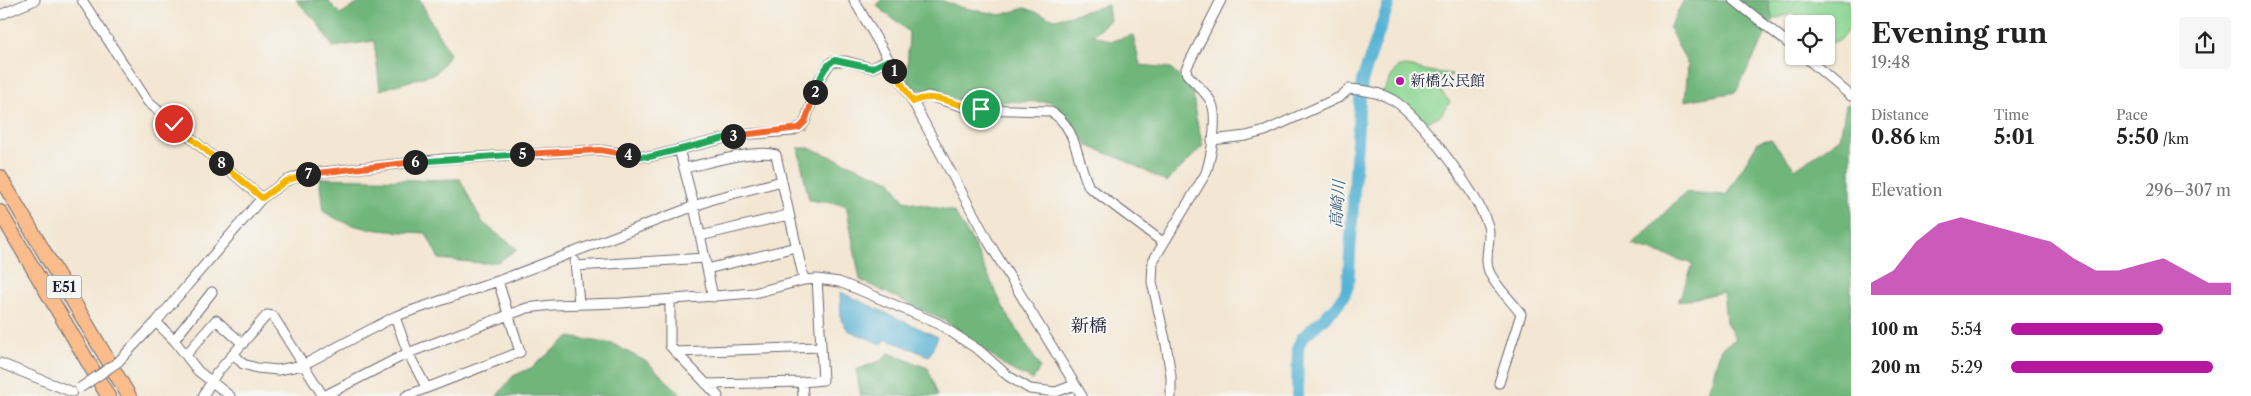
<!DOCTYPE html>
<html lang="en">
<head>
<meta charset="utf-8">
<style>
  body { margin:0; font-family:"Libre Caslon Text","Noto Serif JP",serif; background:#f6f6f6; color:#222; height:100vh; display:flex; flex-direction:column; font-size:19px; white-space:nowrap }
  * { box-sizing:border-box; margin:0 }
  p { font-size:16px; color:#767676 }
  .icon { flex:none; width:28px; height:28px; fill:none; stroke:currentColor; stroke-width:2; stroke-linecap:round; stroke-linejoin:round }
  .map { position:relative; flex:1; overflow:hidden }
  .sheet { display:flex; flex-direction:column; background:#fff; width:400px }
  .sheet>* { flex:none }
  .tools { position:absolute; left:1785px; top:15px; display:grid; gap:10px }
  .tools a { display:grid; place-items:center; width:50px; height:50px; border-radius:5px; background:#fff; box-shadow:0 1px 4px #0004; font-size:25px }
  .pin { position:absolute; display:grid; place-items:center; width:42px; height:42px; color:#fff; margin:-21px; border:2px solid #fff; border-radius:50%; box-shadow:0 1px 5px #0007 }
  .km { position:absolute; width:25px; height:25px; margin:-12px; border-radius:50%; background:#222; color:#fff; font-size:14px; line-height:25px; text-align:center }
  .round { display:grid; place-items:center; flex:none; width:52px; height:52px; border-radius:5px; background:#f6f6f6 }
  .summary { display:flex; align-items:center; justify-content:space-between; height:85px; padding:0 20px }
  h1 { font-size:28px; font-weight:700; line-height:38px }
  .stats { display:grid; grid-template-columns:repeat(3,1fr); gap:8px; height:85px; padding:5px 20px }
  .stats div { display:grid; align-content:center }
  .stats b { font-size:21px; font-weight:700 }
  .stats small { font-size:14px; font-weight:400 }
  .stats p { font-size:14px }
  .chart { height:140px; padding:10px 20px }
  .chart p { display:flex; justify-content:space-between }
  .chart svg { width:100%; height:90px; margin-top:5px; fill:#b5179e; opacity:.7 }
  ul { padding:0 20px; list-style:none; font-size:16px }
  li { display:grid; grid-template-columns:80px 60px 1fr; align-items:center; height:38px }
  li i { height:12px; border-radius:6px; background:#b5179e }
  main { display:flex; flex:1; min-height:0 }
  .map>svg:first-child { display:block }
  .green { fill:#8ad490; stroke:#567b66 }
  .forest { fill:#6fb67a; stroke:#486c5a }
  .water { fill:#56b2d4; stroke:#3c6a88 }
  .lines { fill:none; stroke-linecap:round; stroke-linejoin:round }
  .river { stroke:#56b2d4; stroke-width:12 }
  .minor-casing { stroke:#6b6770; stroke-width:11 }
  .highway-casing { stroke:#6b6770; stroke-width:16 }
  .minor { stroke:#fff; stroke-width:9 }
  .highway { stroke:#fabc8b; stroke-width:14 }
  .minor-bridge-casing { stroke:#6b6770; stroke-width:11; stroke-linecap:butt }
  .minor-bridge { stroke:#fff; stroke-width:9 }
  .split-1-casing { stroke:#fff; stroke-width:10 }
  .split-2-casing { stroke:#fff; stroke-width:10 }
  .split-3-casing { stroke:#fff; stroke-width:10 }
  .split-4-casing { stroke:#fff; stroke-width:10 }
  .split-5-casing { stroke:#fff; stroke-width:10 }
  .split-6-casing { stroke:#fff; stroke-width:10 }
  .split-7-casing { stroke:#fff; stroke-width:10 }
  .split-8-casing { stroke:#fff; stroke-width:10 }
  .split-9-casing { stroke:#fff; stroke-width:10 }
  .split-1 { stroke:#f5b400; stroke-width:6 }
  .split-2 { stroke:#22a559; stroke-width:6 }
  .split-3 { stroke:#f0652b; stroke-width:6 }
  .split-4 { stroke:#22a559; stroke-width:6 }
  .split-5 { stroke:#f0652b; stroke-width:6 }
  .split-6 { stroke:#22a559; stroke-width:6 }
  .split-7 { stroke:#f0652b; stroke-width:6 }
  .split-8 { stroke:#f5b400; stroke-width:6 }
  .split-9 { stroke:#f5b400; stroke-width:6 }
  .poi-dot { fill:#b5179e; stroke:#f6f6f2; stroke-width:2 }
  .labels { text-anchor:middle; stroke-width:4; stroke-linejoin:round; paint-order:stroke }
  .shield { fill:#f6f6f2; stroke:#626272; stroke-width:1 }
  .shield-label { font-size:14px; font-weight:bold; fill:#22223b }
  .poi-label { font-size:15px; fill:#22223b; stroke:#f6f6f2; text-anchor:start }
  .water-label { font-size:16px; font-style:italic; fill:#375c78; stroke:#f6f6f2 }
  .quarter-label { font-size:18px; fill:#22223b; stroke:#f6f6f2 }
</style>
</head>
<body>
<main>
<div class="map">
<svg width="1851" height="396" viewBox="0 0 1851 396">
  <rect width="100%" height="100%" fill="#f6f6f2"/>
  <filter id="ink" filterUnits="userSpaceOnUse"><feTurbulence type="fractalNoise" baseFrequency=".02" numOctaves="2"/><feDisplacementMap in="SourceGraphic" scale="10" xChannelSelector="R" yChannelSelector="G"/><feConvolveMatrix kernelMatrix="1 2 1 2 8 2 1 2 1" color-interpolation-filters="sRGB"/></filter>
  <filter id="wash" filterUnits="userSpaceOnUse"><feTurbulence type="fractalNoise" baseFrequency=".0096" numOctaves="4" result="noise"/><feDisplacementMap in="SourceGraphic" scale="20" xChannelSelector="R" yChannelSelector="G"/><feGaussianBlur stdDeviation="1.12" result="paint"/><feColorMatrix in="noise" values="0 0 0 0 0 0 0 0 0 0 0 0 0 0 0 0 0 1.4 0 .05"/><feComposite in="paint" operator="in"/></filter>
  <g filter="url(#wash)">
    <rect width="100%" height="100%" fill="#f3e6d2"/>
    <!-- green -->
    <path class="green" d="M1767 0H1849L1851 27 1840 40 1826 44V24H1803L1792 13 1773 20Z
      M1407 66 1433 72 1452 74 1448 80 1441 81 1440 90 1450 102 1441 115 1422 124 1382 93 1397 67Z"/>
    <!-- forest -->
    <path class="forest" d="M296 0H327L341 14 364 0H420L433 25 450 54 436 73 380 90 374 41 333 47 317 22Z
      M881 0H941L960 7 1001 15 1025 8 1055 19 1108 5 1110 20 1093 35 1111 41 1133 35 1140 65 1171 68 1193 92 1196 118 1203 146 1167 182 1122 159 1088 146 1052 102 962 101 911 87 907 76 909 32 877 6Z
      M1684 0H1767L1773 20 1736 92 1685 101 1688 65 1669 28Z
      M1851 103V396H1696L1708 392 1721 348 1736 339 1726 322 1723 292 1678 302 1693 264 1633 245 1685 192 1726 195 1758 142 1771 139 1795 169 1840 138 1846 105Z
      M798 148H810L891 181 904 201 953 211 971 239 1003 307 1040 367 1033 380 1008 368 947 322 860 280 846 205 809 200Z
      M319 178 420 180 460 179 482 222 517 249 498 262 481 263 439 259 426 233C390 231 353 232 323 211Z
      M569 337 613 344 647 362 683 396H497L513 376 531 368Z
      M889 353 928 368 938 396H861L856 370 882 360Z"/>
    <!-- water -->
    <path class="water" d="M840 292 938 337 929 356 887 339 881 344 848 330 841 320Z"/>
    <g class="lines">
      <!-- river -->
      <path class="river" d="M1297 396 1298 347 1302 338 1337 306 1345 294 1348 286 1359 109 1362 81 1390 0"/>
    </g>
  </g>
  <g filter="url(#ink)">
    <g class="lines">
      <defs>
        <path id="minor" d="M82 0 148 102 262 198
          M854 0 913 102 988 241 1082 396
          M1734 0 1794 48
          M0 15 35 0
          M1804 56 1851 96
          M913 102 928 96 971 109 1049 111C1077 124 1077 163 1089 187L1164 243
          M1212 140 1246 136 1265 131 1340 97 1349 89C1365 90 1379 92 1393 100 1420 116 1479 196 1488 226 1492 239 1484 255 1488 268 1491 282 1512 301 1521 314L1499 383
          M679 149 694 206 713 297
          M684 168C705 164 758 148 776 155L804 280
          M700 236 788 215
          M575 261 579 303
          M576 266 705 258
          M707 269 796 247
          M670 300V346L718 396
          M395 317 408 353 426 387
          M156 322 174 340 198 371 230 396
          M174 340 212 292
          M675 352 820 347
          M234 354 243 364 257 368 278 370 303 365 396 316 498 281 713 199 782 181
          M186 355 216 320 243 344
          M118 362 156 322 262 198 286 181 304 174 444 159 599 150 649 157 738 135 792 131 802 126 805 122 819 80 831 62 845 61 872 68 888 60
          M0 363 72 392
          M706 384 802 382
          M203 396 216 374 267 315 273 316 323 396
          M324 396 408 353 527 308 552 305 621 303 754 293 804 280 817 279 839 282 862 291 939 324 980 351 1008 376 1030 389 1056 392 1074 385
          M406 396 520 352 498 281
          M803 396 802 382 823 380 817 279
          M1171 396V376L1166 344 1152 282 1153 261 1206 173C1211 158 1218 119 1212 104 1208 93 1195 84 1187 74L1186 69 1221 0"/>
        <path id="highway" d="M0 177 129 396
          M0 212 108 396"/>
      </defs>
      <!-- minor casing -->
      <use href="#minor" class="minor-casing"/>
      <!-- highway casing -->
      <use href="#highway" class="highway-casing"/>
      <!-- minor -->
      <use href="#minor" class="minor"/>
      <!-- highway -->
      <use href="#highway" class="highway"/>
      <defs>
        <path id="minor-bridge" d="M80 388 118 362"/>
      </defs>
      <!-- minor-bridge casing -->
      <use href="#minor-bridge" class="minor-bridge-casing"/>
      <!-- minor-bridge -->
      <use href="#minor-bridge" class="minor-bridge"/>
    </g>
  </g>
  <g class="lines" filter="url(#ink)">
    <defs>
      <path id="split-1" d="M894 71 913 102C934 90 958 108 981 109"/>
      <path id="split-2" d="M815 92C819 81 823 66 835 60L872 68 888 60 894 71"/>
      <path id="split-3" d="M733 136 799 128 805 122 815 92"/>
      <path id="split-4" d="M628 155 649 157 733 136"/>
      <path id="split-5" d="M522 154 600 150 628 155"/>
      <path id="split-6" d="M415 162 522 154"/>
      <path id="split-7" d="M308 174 415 162"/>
      <path id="split-8" d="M221 163 262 198 286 181 308 174"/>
      <path id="split-9" d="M174 124 221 163"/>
    </defs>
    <!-- split-1 casing -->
    <use href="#split-1" class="split-1-casing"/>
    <!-- split-2 casing -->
    <use href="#split-2" class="split-2-casing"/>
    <!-- split-3 casing -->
    <use href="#split-3" class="split-3-casing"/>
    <!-- split-4 casing -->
    <use href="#split-4" class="split-4-casing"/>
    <!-- split-5 casing -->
    <use href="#split-5" class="split-5-casing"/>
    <!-- split-6 casing -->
    <use href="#split-6" class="split-6-casing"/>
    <!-- split-7 casing -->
    <use href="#split-7" class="split-7-casing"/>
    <!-- split-8 casing -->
    <use href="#split-8" class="split-8-casing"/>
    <!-- split-9 casing -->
    <use href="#split-9" class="split-9-casing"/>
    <!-- split-1 -->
    <use href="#split-1" class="split-1"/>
    <!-- split-2 -->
    <use href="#split-2" class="split-2"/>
    <!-- split-3 -->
    <use href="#split-3" class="split-3"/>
    <!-- split-4 -->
    <use href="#split-4" class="split-4"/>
    <!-- split-5 -->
    <use href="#split-5" class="split-5"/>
    <!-- split-6 -->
    <use href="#split-6" class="split-6"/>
    <!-- split-7 -->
    <use href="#split-7" class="split-7"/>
    <!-- split-8 -->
    <use href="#split-8" class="split-8"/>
    <!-- split-9 -->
    <use href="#split-9" class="split-9"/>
  </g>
  <!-- markers -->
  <circle class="poi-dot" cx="1400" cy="81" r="5"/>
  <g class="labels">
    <!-- shield labels -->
    <rect class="shield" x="46.5" y="275.5" width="35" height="23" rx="4"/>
    <g class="shield-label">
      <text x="64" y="292">E51</text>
    </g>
    <!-- poi labels -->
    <g class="poi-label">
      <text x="1410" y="86">新橋公民館</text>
    </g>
    <!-- water labels -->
    <g class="water-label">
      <text transform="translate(1337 204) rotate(-86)" y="6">高崎川</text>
    </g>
    <!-- quarter labels -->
    <g class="quarter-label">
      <text x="1089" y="332">新橋</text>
    </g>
  </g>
</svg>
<div class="tools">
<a><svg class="icon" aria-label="locate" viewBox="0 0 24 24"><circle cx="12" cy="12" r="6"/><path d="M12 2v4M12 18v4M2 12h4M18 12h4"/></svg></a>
</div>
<div class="pin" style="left:981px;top:109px;background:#1e9e55"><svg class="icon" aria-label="arrive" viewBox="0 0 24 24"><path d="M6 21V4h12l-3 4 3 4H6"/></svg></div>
<div class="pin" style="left:174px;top:124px;background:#d93025"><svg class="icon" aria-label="check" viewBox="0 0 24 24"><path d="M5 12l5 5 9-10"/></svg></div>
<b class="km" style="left:894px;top:71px">1</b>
<b class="km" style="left:815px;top:92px">2</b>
<b class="km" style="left:733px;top:136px">3</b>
<b class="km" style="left:628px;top:155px">4</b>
<b class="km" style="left:522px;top:154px">5</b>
<b class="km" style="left:415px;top:162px">6</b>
<b class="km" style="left:308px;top:174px">7</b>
<b class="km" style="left:221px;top:163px">8</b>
</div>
<section class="sheet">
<div class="summary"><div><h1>Evening run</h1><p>19:48</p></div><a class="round"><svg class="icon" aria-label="share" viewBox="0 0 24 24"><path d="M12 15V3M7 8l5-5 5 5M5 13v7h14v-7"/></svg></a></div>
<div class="stats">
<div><p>Distance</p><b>0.86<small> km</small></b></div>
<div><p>Time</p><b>5:01</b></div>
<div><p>Pace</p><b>5:50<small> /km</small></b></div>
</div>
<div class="chart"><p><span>Elevation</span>296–307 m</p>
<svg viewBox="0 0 160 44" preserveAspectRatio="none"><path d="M0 44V38L10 32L20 18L30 9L40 6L50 9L60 12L70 15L80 18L90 26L100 32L110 32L120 29L130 26L140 32L150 38L160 38V44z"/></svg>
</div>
<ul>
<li><b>100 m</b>5:54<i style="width:69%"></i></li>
<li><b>200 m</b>5:29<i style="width:92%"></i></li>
</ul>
</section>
</main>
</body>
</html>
